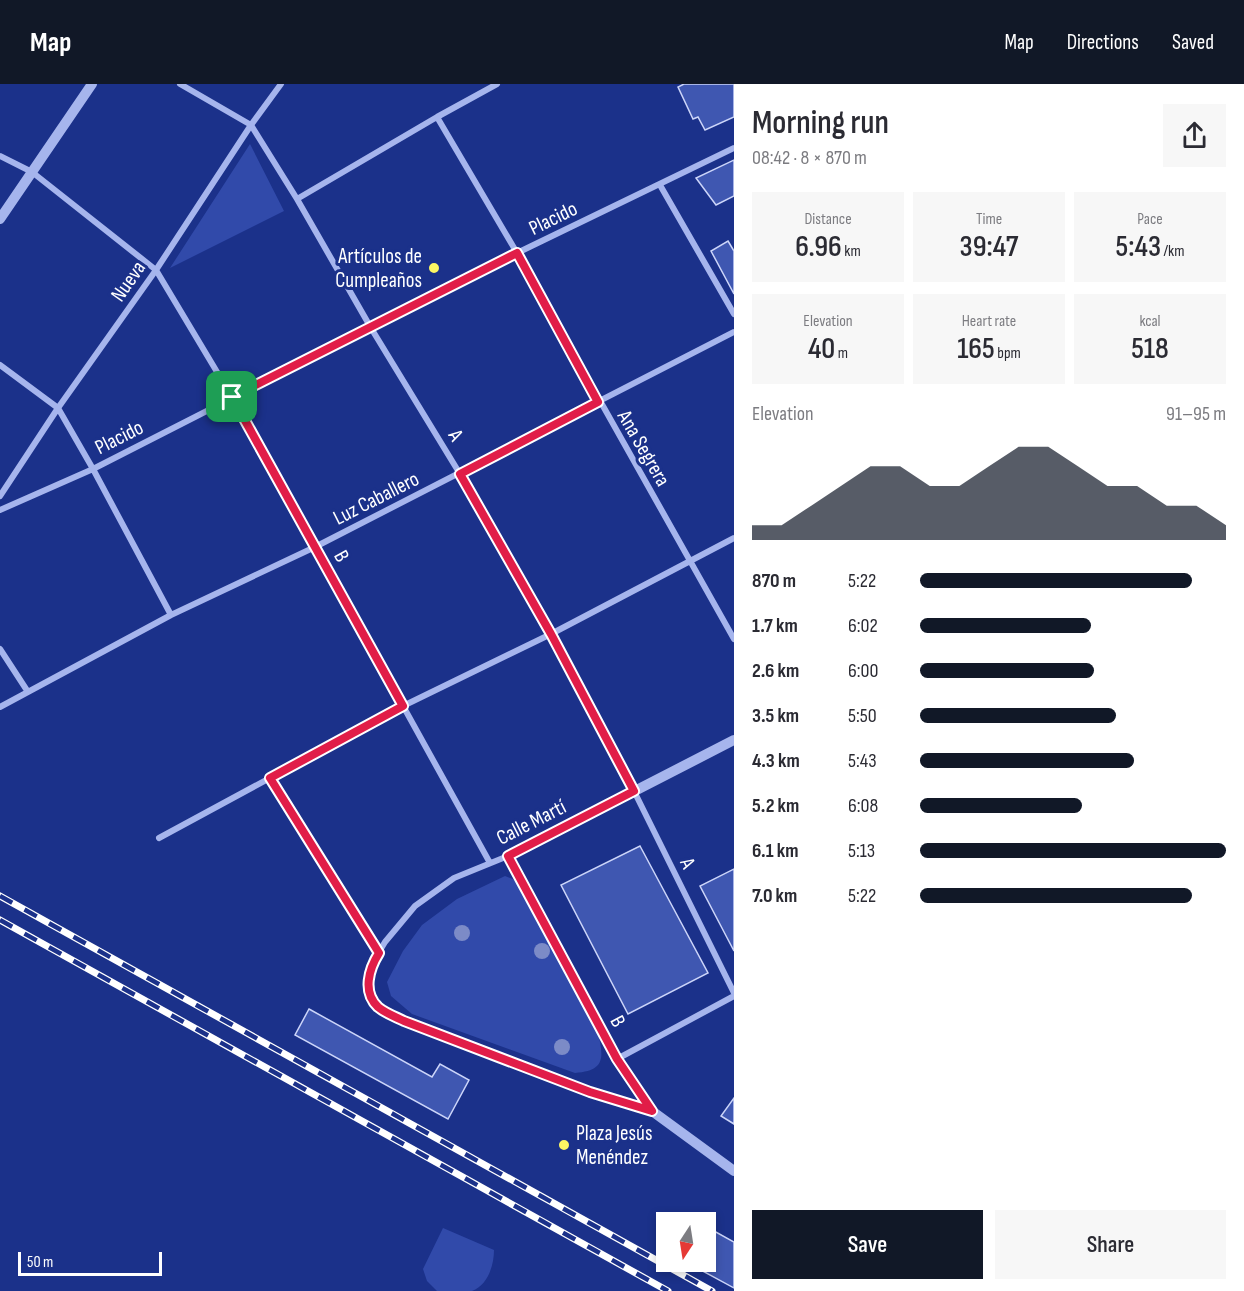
<!DOCTYPE html>
<html lang="en">
<head>
<meta charset="utf-8">
<style>
  body { margin:0; font-family:"Sofia Sans Condensed",sans-serif; background:#f7f7f7; color:#2b2b33; height:100vh; display:flex; flex-direction:column; font-size:22px; white-space:nowrap }
  * { box-sizing:border-box; margin:0 }
  p { font-size:20px; color:#7c7c81 }
  .icon { flex:none; width:33px; height:33px; fill:none; stroke:currentColor; stroke-width:2; stroke-linecap:round; stroke-linejoin:round }
  .map { position:relative; flex:1; overflow:hidden }
  .panel { display:flex; flex-direction:column; background:#fff; width:510px }
  .panel>* { flex:none }
  .needle { width:39px; rotate:192deg }
  .buttons { position:absolute; left:656px; top:1128px; display:grid; gap:12px }
  .buttons a { display:grid; place-items:center; width:60px; height:60px; border-radius:0px; background:#fff; box-shadow:0 3px 9px #0003; font-size:30px }
  .scale { position:absolute; left:18px; bottom:15px; width:144px; box-sizing:border-box; padding-left:6px; border:3px solid #fff; border-top:0; font-size:16px; line-height:21px; white-space:nowrap; color:#fff; -webkit-text-stroke:4px #1b318a; paint-order:stroke }
  .pin { position:absolute; display:grid; place-items:center; width:51px; height:51px; color:#fff; margin:-26px; border-radius:12px; box-shadow:0 3px 9px #0006 }
  .round { display:grid; place-items:center; flex:none; width:63px; height:63px; border-radius:0px; background:#f7f7f7 }
  .head { display:flex; align-items:center; justify-content:space-between; height:102px; padding:0 18px }
  h1 { font-size:33px; font-weight:600; line-height:45px }
  .metrics { display:grid; grid-template-columns:repeat(3,1fr); gap:9px; height:102px; padding:6px 18px }
  .metrics div { display:grid; align-content:center; border-radius:0px; background:#f7f7f7; text-align:center }
  .metrics b { font-size:30px; font-weight:600 }
  .metrics small { font-size:16px; font-weight:400 }
  .metrics p { font-size:16px }
  .chart { height:168px; padding:12px 18px }
  .chart p { display:flex; justify-content:space-between }
  .chart svg { width:100%; height:108px; margin-top:6px; fill:#111827; opacity:.7 }
  .cta { display:flex; gap:12px; margin-top:auto; padding:12px 18px }
  .cta a { flex:1; height:69px; border-radius:0px; background:#111827; color:#fff; font-size:24px; font-weight:600; line-height:69px; text-align:center }
  .cta a+a { background:#f7f7f7; color:#2b2b33 }
  ul { padding:0 18px; list-style:none; font-size:20px }
  li { display:grid; grid-template-columns:96px 72px 1fr; align-items:center; height:45px }
  li i { height:15px; border-radius:8px; background:#111827 }
  header { display:flex; align-items:center; gap:36px; box-sizing:border-box; height:84px; padding:0 30px; background:#111827; color:#fff }
  header strong { font-size:28px }
  nav { display:flex; gap:33px; margin-inline-start:auto; font-size:21px }
  main { display:flex; flex:1; min-height:0 }
  .map>svg:first-child { display:block }
  .green { fill:#314aaa }
  .building { fill:#3f57b1; stroke:#ccd5f9; stroke-width:1.5 }
  .lines { fill:none; stroke-linecap:round; stroke-linejoin:round }
  .minor { stroke:#a6b5ed; stroke-width:6 }
  .tertiary { stroke:#a6b5ed; stroke-width:10 }
  .rail-casing { stroke:#fff; stroke-width:7 }
  .rail { stroke:#1b318a; stroke-width:4.5; stroke-dasharray:14; stroke-linecap:butt }
  .tree { fill:#7c8bc7 }
  .route-casing { stroke:#fff; stroke-width:12 }
  .route { stroke:#e11d48; stroke-width:8 }
  .poi-dot { fill:#fdf763; stroke:#1b318a; stroke-width:2 }
  .labels { text-anchor:middle; stroke-width:6; stroke-linejoin:round; paint-order:stroke }
  .street-label { font-size:21px; fill:#fff; stroke:#1b318a }
  .poi-label { font-size:21px; fill:#fff; stroke:#1b318a; text-anchor:end }
</style>
</head>
<body>
<header>
<strong>Map</strong>
<nav><a>Map</a><a>Directions</a><a>Saved</a></nav>
</header>
<main>
<div class="map">
<svg width="734" height="1207" viewBox="0 0 734 1207">
  <rect width="100%" height="100%" fill="#1b318a"/>
  <!-- green -->
  <path class="green" d="M250 60 284 127 170 184Z
    M505 792 513 795 520 802 598 949C604 974 605 987 575 989L412 930 391 912 387 898 403 867 422 841 457 815Z
    M443 1144 494 1166C494 1181 488 1201 472 1207 465 1207 446 1207 437 1207L427 1197 423 1185Z"/>
  <!-- building -->
  <path class="building" d="M684 0H734V33L705 46 698 33 693 35 678 3Z
    M734 76V112L716 121 696 94Z
    M728 157 734 167V210L711 167Z
    M640 762 708 889 628 930 561 801Z
    M734 785V867L700 802Z
    M309 925 432 993 440 980 469 996 448 1035 295 951Z
    M734 1014V1040L721 1032Z
    M705 1142 734 1158V1204L686 1178H705Z"/>
  <g class="lines">
    <!-- minor -->
    <path class="minor" d="M180 0 251 41 297 115 371 244 460 390 551 550 634 707 734 909
      M437 33 517 169 734 555
      M0 72 32 88 156 186 232 313 490 779
      M660 101 734 230
      M297 115 437 33 497 0
      M0 281 58 324 93 385 171 531
      M0 412 58 324 156 186 251 41 281 0
      M0 426 93 385 517 169 734 64
      M0 565 28 608
      M0 623 171 531 315 463 734 248
      M270 694 379 869
      M159 754 403 622 551 550 734 454
      M508 772 454 794 415 822 385 858 370 883 369 905 378 923 404 937 590 1008 650 1026
      M617 975 734 912"/>
    <!-- tertiary -->
    <path class="tertiary" d="M0 135 92 0
      M734 656 508 772 617 975 652 1027 734 1087"/>
    <defs>
      <path id="rail" d="M0 812 712 1207
        M0 836 668 1207"/>
    </defs>
    <!-- rail casing -->
    <use href="#rail" class="rail-casing"/>
    <!-- rail -->
    <use href="#rail" class="rail"/>
  </g>
  <!-- trees -->
  <g class="tree">
    <circle cx="462" cy="849" r="8"/>
    <circle cx="542" cy="867" r="8"/>
    <circle cx="562" cy="963" r="8"/>
  </g>
  <g class="lines">
    <defs>
      <path id="route" d="M517 169 598 318 460 390 551 550 634 707 508 772 617 975 652 1027 590 1008 404 937C396 933 385 929 378 923 362 908 369 885 379 869L270 694 403 622 232 313Z"/>
    </defs>
    <!-- route casing -->
    <use href="#route" class="route-casing"/>
    <!-- route -->
    <use href="#route" class="route"/>
  </g>
  <!-- markers -->
  <g class="poi-dot">
    <circle cx="434" cy="184" r="6"/>
    <circle cx="564" cy="1061" r="6"/>
  </g>
  <g class="labels">
    <!-- street labels -->
    <g class="street-label">
      <text transform="translate(553 134) rotate(-26)" y="7">Placido</text>
      <text transform="translate(128 197) rotate(-55)" y="7">Nueva</text>
      <text transform="translate(456 351) rotate(59)" y="7">A</text>
      <text transform="translate(119 353) rotate(-27)" y="7">Placido</text>
      <text transform="translate(644 364) rotate(60)" y="7">Ana Segrera</text>
      <text transform="translate(376 414) rotate(-27)" y="7">Luz Caballero</text>
      <text transform="translate(342 472) rotate(61)" y="7">B</text>
      <text transform="translate(531 738) rotate(-27)" y="7">Calle Martí</text>
      <text transform="translate(688 779) rotate(64)" y="7">A</text>
      <text transform="translate(618 937) rotate(62)" y="7">B</text>
    </g>
    <!-- poi labels -->
    <g class="poi-label">
      <text x="422" y="179">Artículos de<tspan x="422" dy="24">Cumpleaños</tspan></text>
      <text x="576" y="1056" text-anchor="start">Plaza Jesús<tspan x="576" dy="24">Menéndez</tspan></text>
    </g>
  </g>
</svg>
<div class="buttons">
<a><svg class="needle" viewBox="-14 -14 28 28"><path d="M0-13l5 13h-10z" fill="#e53935"/><path d="M0 13l5-13h-10z" fill="#7c7c81"/></svg></a>
</div>
<div class="scale">50 m</div>
<div class="pin" style="left:232px;top:313px;background:#1e9e55"><svg class="icon" aria-label="arrive" viewBox="0 0 24 24"><path d="M6 21V4h12l-3 4 3 4H6"/></svg></div>
</div>
<section class="panel">
<div class="head"><div><h1>Morning run</h1><p>08:42 · 8 × 870 m</p></div><a class="round"><svg class="icon" aria-label="share" viewBox="0 0 24 24"><path d="M12 15V3M7 8l5-5 5 5M5 13v7h14v-7"/></svg></a></div>
<div class="metrics">
<div><p>Distance</p><b>6.96<small> km</small></b></div>
<div><p>Time</p><b>39:47</b></div>
<div><p>Pace</p><b>5:43<small> /km</small></b></div>
</div>
<div class="metrics">
<div><p>Elevation</p><b>40<small> m</small></b></div>
<div><p>Heart rate</p><b>165<small> bpm</small></b></div>
<div><p>kcal</p><b>518</b></div>
</div>
<div class="chart"><p><span>Elevation</span>91–95 m</p>
<svg viewBox="0 0 160 44" preserveAspectRatio="none"><path d="M0 44V38L10 38L20 30L30 22L40 14L50 14L60 22L70 22L80 14L90 6L100 6L110 14L120 22L130 22L140 30L150 30L160 38V44z"/></svg>
</div>
<ul>
<li><b>870 m</b>5:22<i style="width:89%"></i></li>
<li><b>1.7 km</b>6:02<i style="width:56%"></i></li>
<li><b>2.6 km</b>6:00<i style="width:57%"></i></li>
<li><b>3.5 km</b>5:50<i style="width:64%"></i></li>
<li><b>4.3 km</b>5:43<i style="width:70%"></i></li>
<li><b>5.2 km</b>6:08<i style="width:53%"></i></li>
<li><b>6.1 km</b>5:13<i style="width:100%"></i></li>
<li><b>7.0 km</b>5:22<i style="width:89%"></i></li>
</ul>
<div class="cta"><a>Save</a><a>Share</a></div>
</section>
</main>
</body>
</html>
